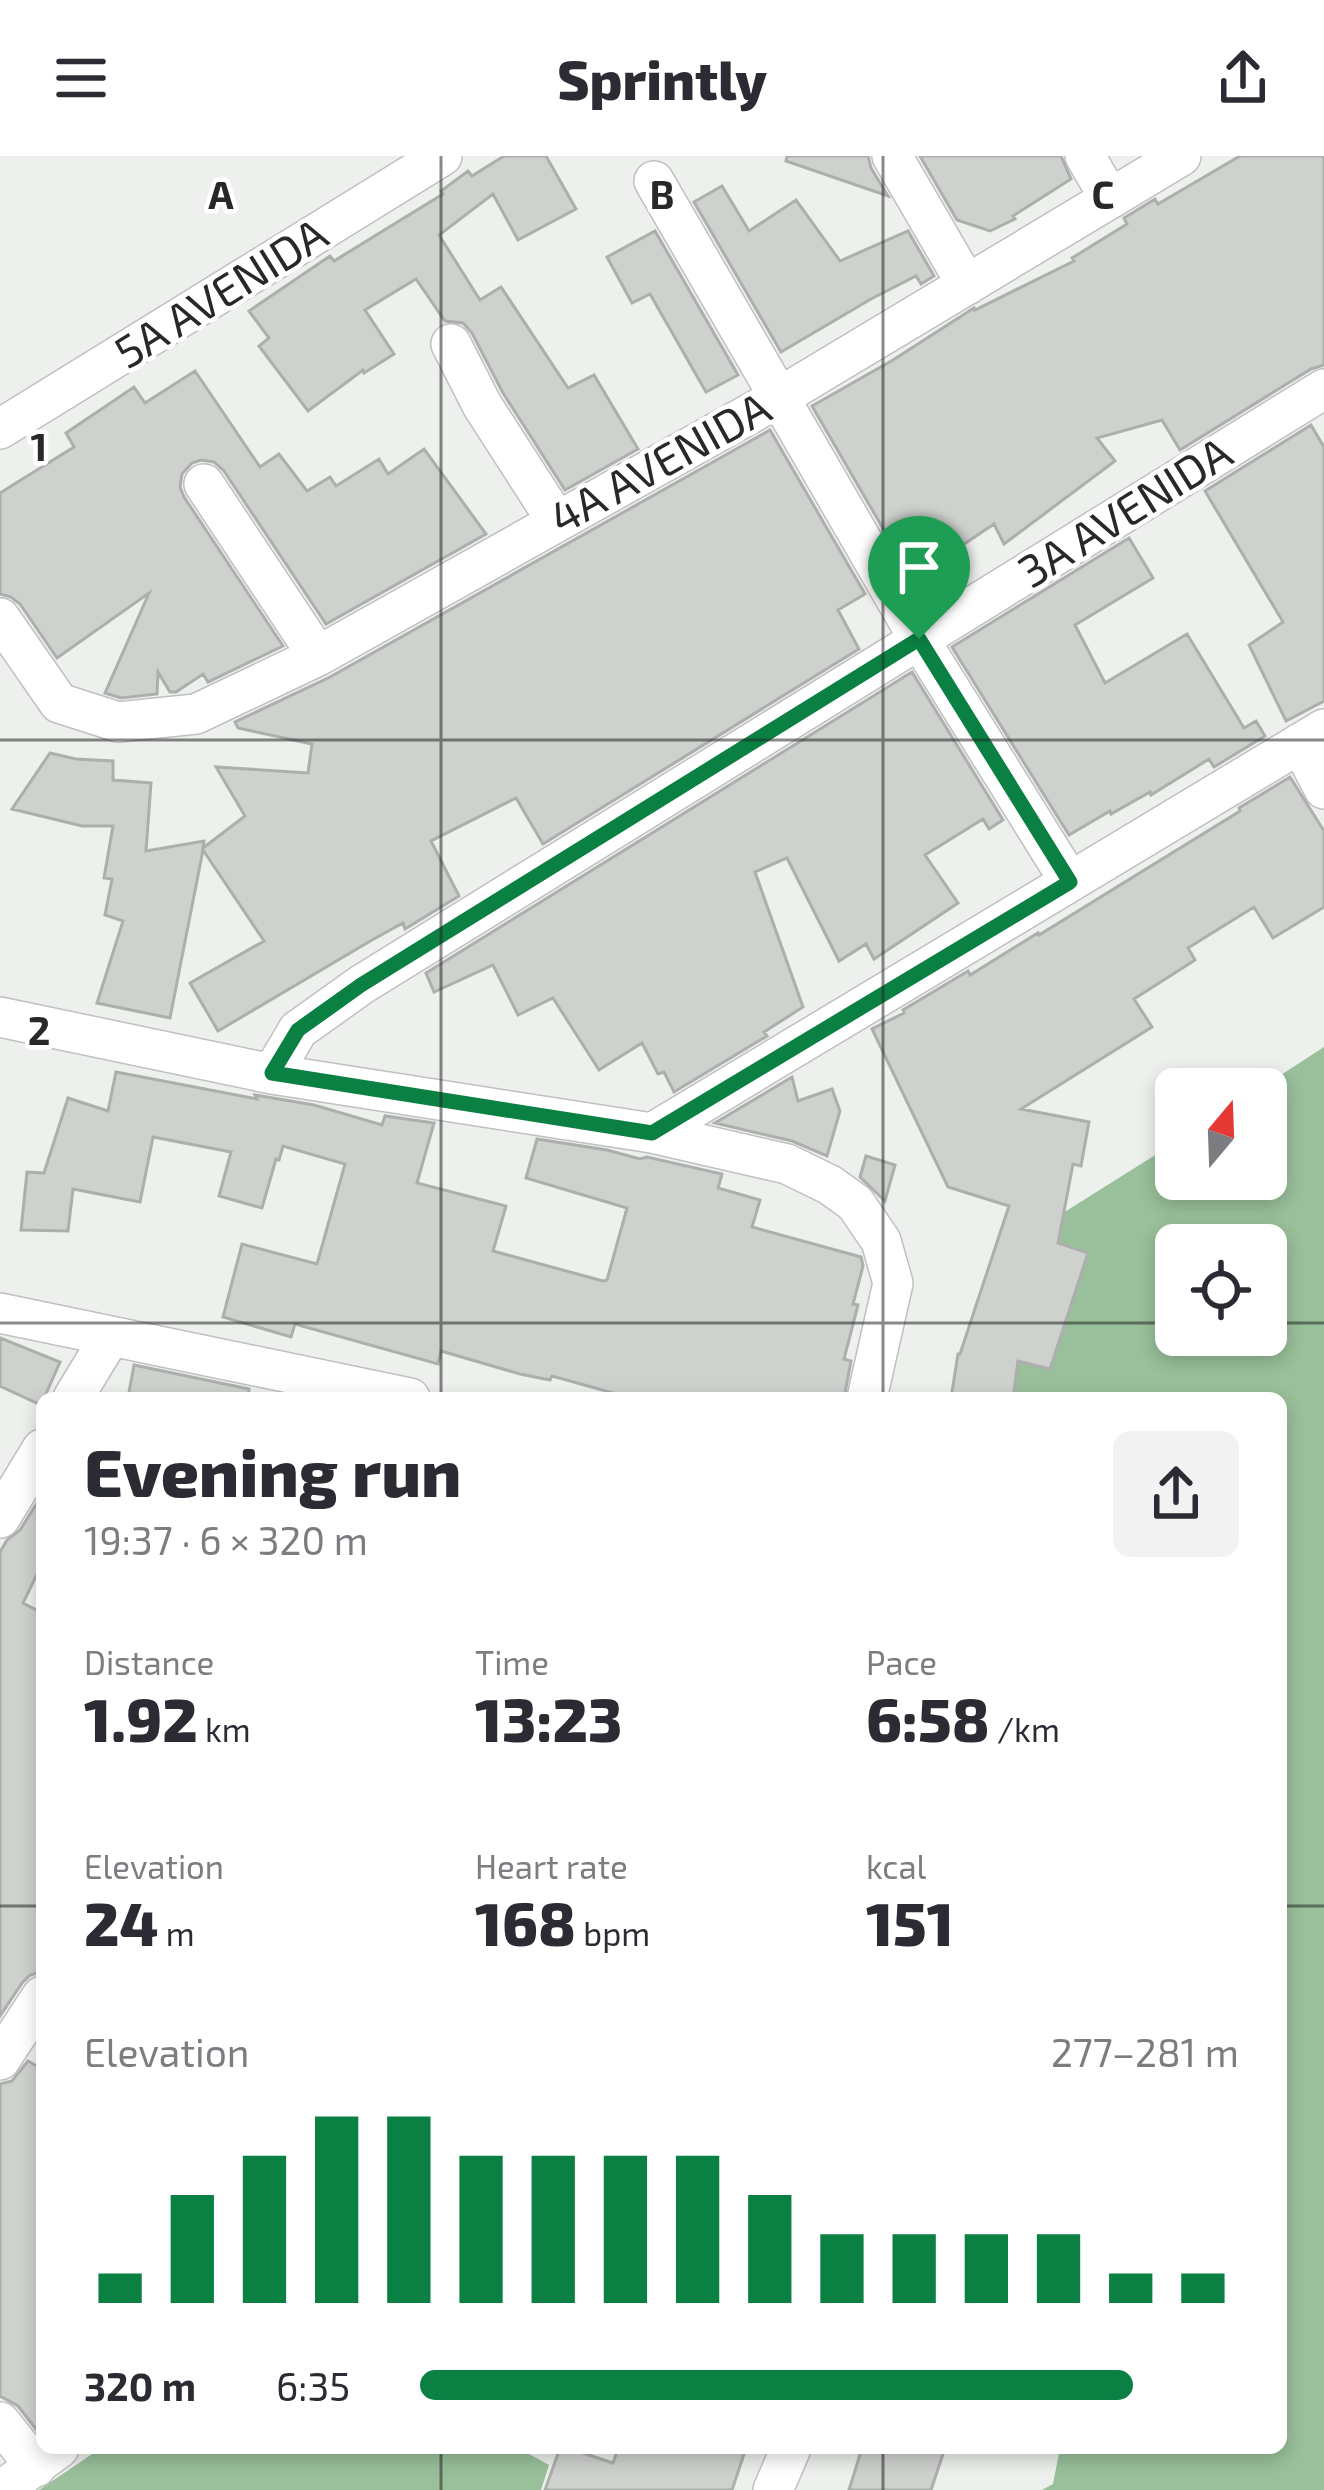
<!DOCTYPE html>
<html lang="en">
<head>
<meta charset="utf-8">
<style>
  body { margin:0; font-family:"Exo 2",sans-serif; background:#f2f2f3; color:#2b2b33; height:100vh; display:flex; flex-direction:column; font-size:45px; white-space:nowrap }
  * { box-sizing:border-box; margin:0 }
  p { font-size:39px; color:#7c7c81 }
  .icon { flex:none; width:66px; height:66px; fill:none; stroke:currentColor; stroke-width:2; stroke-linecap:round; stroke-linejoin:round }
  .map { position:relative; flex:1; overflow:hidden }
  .side { position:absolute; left:36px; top:1236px; width:1251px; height:1062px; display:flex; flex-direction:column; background:#fff; border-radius:18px; box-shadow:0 6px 18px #0003 }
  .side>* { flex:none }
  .needle { width:78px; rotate:19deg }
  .controls { position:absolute; left:1155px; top:912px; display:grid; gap:24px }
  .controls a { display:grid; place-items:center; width:132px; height:132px; border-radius:18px; background:#fff; box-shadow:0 6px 18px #0003; font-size:60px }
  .pin { position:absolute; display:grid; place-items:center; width:102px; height:102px; color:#fff; margin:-123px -51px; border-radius:50% 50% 50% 0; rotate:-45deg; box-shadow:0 0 12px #0007 }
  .pin .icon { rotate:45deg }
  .round { display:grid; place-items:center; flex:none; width:126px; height:126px; border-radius:18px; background:#f2f2f3 }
  .headline { display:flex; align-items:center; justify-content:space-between; height:204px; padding:0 48px }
  h1 { font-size:66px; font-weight:800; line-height:90px }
  .stats { display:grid; grid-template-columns:repeat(3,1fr); gap:18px; height:204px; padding:12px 48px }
  .stats div { display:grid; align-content:center }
  .stats b { font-size:60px; font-weight:800 }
  .stats small { font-size:33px; font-weight:400 }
  .stats p { font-size:33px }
  .chart { height:336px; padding:24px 48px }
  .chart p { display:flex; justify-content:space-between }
  .chart svg { width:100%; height:216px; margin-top:12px; stroke:#0b8043; stroke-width:6 }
  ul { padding:0 48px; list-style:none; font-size:39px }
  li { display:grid; grid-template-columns:192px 144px 1fr; align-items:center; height:90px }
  li i { height:30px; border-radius:15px; background:#0b8043 }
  header { display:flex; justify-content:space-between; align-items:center; height:156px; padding:0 48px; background:#fff; font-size:54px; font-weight:800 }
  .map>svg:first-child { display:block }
  .forest { fill:#99c09a; fill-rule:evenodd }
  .building { fill:#ced1ce; stroke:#acafac; stroke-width:3 }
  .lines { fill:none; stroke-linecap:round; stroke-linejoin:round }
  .street-casing { stroke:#bec1be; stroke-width:42 }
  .street { stroke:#fff; stroke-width:39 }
  .route-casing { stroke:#fff; stroke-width:24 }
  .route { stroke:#0b8043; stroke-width:15 }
  .grid { fill:none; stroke:#272827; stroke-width:3; stroke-opacity:0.55 }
  .labels { text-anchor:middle; stroke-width:9; stroke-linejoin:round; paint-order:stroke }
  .street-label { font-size:45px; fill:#272827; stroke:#fff }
  .grid-label { font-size:39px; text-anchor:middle; font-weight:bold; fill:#272827; stroke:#fff; stroke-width:9; stroke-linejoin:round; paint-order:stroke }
</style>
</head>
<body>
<header><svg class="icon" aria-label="menu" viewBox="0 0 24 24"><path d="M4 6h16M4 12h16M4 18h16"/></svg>Sprintly<svg class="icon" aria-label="share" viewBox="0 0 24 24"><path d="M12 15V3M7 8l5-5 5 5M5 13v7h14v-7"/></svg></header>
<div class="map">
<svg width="1324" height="2334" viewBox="0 0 1324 2334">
  <rect width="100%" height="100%" fill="#edf0ed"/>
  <!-- forest -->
  <path class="forest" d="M1324 891V2334H1042L1053 2328 1060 2292H1281V1242H1001L1020 1084 1176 986V1023H1266V933H1259ZM1176 1089H1266V1179H1176Z
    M101 2292H518L549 2309 541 2334H39Z"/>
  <!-- building -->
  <path class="building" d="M504 0H546L576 53 518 84 493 38 439 79 480 144 501 131 568 232 594 219 638 293 565 334 503 237 472 177 463 167 445 165 416 123 365 154 394 198 364 217 363 214 308 255 259 190 269 182 249 155 330 100 334 105 443 38 441 35 468 15 472 20Z
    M787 0H868L871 12 888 40 786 5Z
    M920 0H1061L1071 23 1013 60 1015 63 990 75 957 64Z
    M1240 0H1324V209L1311 213 1180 294 1162 264 1097 282 1115 305 1004 388 994 368 939 405 957 432 928 450 812 250 893 204 974 152 975 154 1074 105 1072 102 1127 68 1124 62 1155 43 1158 48Z
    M722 30 749 75 796 44 840 105 908 75 934 120 921 128 916 120 871 143 781 196 694 46Z
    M655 75 738 219 706 236 650 138 632 147 607 101Z
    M195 215 260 311 279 298 307 335 330 321 336 330 379 303 388 318 424 293 486 378 326 468 224 315 214 306 201 304 192 307 182 318 180 331 184 341 283 490 208 526 203 518 176 536H170L158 516 157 538 121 542 105 537 149 437 57 502 20 448 11 441 0 438V337L74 291 66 277 134 231 145 247Z
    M1311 269 1324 291V545L1286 565 1249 489 1283 466 1205 335Z
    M770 274 865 438 838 454 859 493 543 688 516 642 431 685 459 740 405 773 403 767 372 784 218 875 190 827 264 785 203 694 170 862 97 847 123 765 105 759 112 723 104 722 113 670H82L12 653 50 597 76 603 113 605V624L151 627 146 695 204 685 203 692 245 660 216 611 308 617 312 588 238 572 235 566 330 521Z
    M1129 382 1153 422 1075 469 1105 527 1187 478 1244 572 1256 565 1265 580 1214 611 1209 603 1151 639 1150 636 1111 658 1110 655 1069 679 952 491Z
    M912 516 1003 664 989 673 983 663 925 699 958 747 874 803 866 788 839 805 787 702 755 716 803 851 764 876 767 880 674 936 664 916 658 918 642 887 599 914 553 842 518 859 493 809 434 836 426 817Z
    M1290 621 1324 675V751L1273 782 1254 751 1188 792 1195 804 1134 843 1152 871 1021 953 1089 966 1081 1010 1073 1008 1058 1087 1088 1097 1050 1213 1018 1205 1013 1242H951L958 1198H960L1009 1050 948 1031 872 873 904 857 903 854 968 815 970 819 1038 777 1039 779 1240 655 1239 652Z
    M116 916 257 943 255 939 314 949 382 969 385 960 434 967 417 1027 506 1050 493 1095 603 1125 607 1124 627 1052 526 1022 537 983 607 994 640 1003 647 1001 722 1018 718 1032 760 1044 752 1071 861 1101 863 1110 853 1148 858 1149 844 1203 851 1205 844 1242H631L552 1220 550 1224 520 1218 441 1195 438 1208 295 1168 291 1181 223 1161 242 1088 317 1108 345 1008 283 990 279 1004 276 1003 262 1052 219 1040 231 996 153 981 140 1046 73 1033 68 1075 21 1074 27 1016 44 1017 68 942 108 955Z
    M792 921 798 945 832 933 840 955 827 1000 792 985 715 967Z
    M866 1000 895 1009 885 1045 860 1021Z
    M0 1182 60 1206 41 1249 0 1230Z
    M134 1209 249 1233 248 1242H128Z
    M42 1339V1408L23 1447 42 1457V1811L38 1817 30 1819 22 1827 0 1860V1396L7 1384 20 1374Z
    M28 1905 42 1913V2275L39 2277 18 2250 0 2240V1928L12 1925Z
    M560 2292H568L613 2307 618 2292H746L732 2334H545Z
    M862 2292H945L931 2334H849Z"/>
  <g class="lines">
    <defs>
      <path id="street" d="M892 0 967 129
        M1085 0 1110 43
        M654 25 919 483 1070 726
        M451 188 482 249 556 364
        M0 273 442 0
        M204 328 318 500
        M0 462 59 547 118 566 196 558 318 500 778 242 1181 0
        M1300 587 1324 633
        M0 861 272 918 652 977 787 1008 830 1029 855 1047 881 1085 893 1127 867 1242
        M272 918 298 874 361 829 1324 233
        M652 977 1324 573
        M0 1157 410 1242
        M73 1242 110 1181
        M0 1362 42 1293
        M0 1904 42 1840
        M0 2266 36 2311
        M2 2334 59 2292
        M773 2334 791 2292"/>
    </defs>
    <!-- street casing -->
    <use href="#street" class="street-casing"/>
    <!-- street -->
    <use href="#street" class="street"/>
  </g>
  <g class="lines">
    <defs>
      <path id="route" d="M919 483 1070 726 652 977 272 917 298 874 361 829Z"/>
    </defs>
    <!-- route casing -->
    <use href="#route" class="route-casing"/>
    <!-- route -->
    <use href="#route" class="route"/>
  </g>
  <!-- grid -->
  <path class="grid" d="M441 0V1242M883 0V1242M0 584H1324M0 1167H1176M1266 1167H1324M0 1750H42M1281 1750H1324M441 2292V2334M883 2292V2334"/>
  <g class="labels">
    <!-- street labels -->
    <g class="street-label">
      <text transform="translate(221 137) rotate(-32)" y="16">5A AVENIDA</text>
      <text transform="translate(660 307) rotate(-29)" y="16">4A AVENIDA</text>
      <text transform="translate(1125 356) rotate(-32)" y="16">3A AVENIDA</text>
    </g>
  </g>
  <g class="grid-label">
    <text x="221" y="53">A</text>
    <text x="662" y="53">B</text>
    <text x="1103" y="53">C</text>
    <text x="39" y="305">1</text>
    <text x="39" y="889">2</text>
  </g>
</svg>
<div class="controls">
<a><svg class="needle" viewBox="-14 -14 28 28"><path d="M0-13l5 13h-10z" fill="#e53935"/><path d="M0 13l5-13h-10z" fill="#7c7c81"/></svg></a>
<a><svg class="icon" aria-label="locate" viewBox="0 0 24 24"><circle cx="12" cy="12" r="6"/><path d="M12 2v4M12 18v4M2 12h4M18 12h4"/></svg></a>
</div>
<div class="pin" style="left:919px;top:483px;background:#1e9e55"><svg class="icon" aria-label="arrive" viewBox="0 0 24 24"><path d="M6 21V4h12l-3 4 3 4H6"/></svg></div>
<section class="side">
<div class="headline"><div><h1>Evening run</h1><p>19:37 · 6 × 320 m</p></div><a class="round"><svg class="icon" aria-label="share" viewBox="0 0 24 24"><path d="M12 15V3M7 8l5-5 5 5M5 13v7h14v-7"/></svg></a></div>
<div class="stats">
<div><p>Distance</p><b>1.92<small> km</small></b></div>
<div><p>Time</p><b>13:23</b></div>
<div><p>Pace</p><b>6:58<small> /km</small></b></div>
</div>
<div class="stats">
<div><p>Elevation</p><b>24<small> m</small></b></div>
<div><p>Heart rate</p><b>168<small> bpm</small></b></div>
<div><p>kcal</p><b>151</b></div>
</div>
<div class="chart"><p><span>Elevation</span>277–281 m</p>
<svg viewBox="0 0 160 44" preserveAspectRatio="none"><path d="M5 44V38M15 44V22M25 44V14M35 44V6M45 44V6M55 44V14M65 44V14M75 44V14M85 44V14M95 44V22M105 44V30M115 44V30M125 44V30M135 44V30M145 44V38M155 44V38"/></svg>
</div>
<ul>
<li><b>320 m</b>6:35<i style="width:87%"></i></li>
</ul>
</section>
</div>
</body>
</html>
